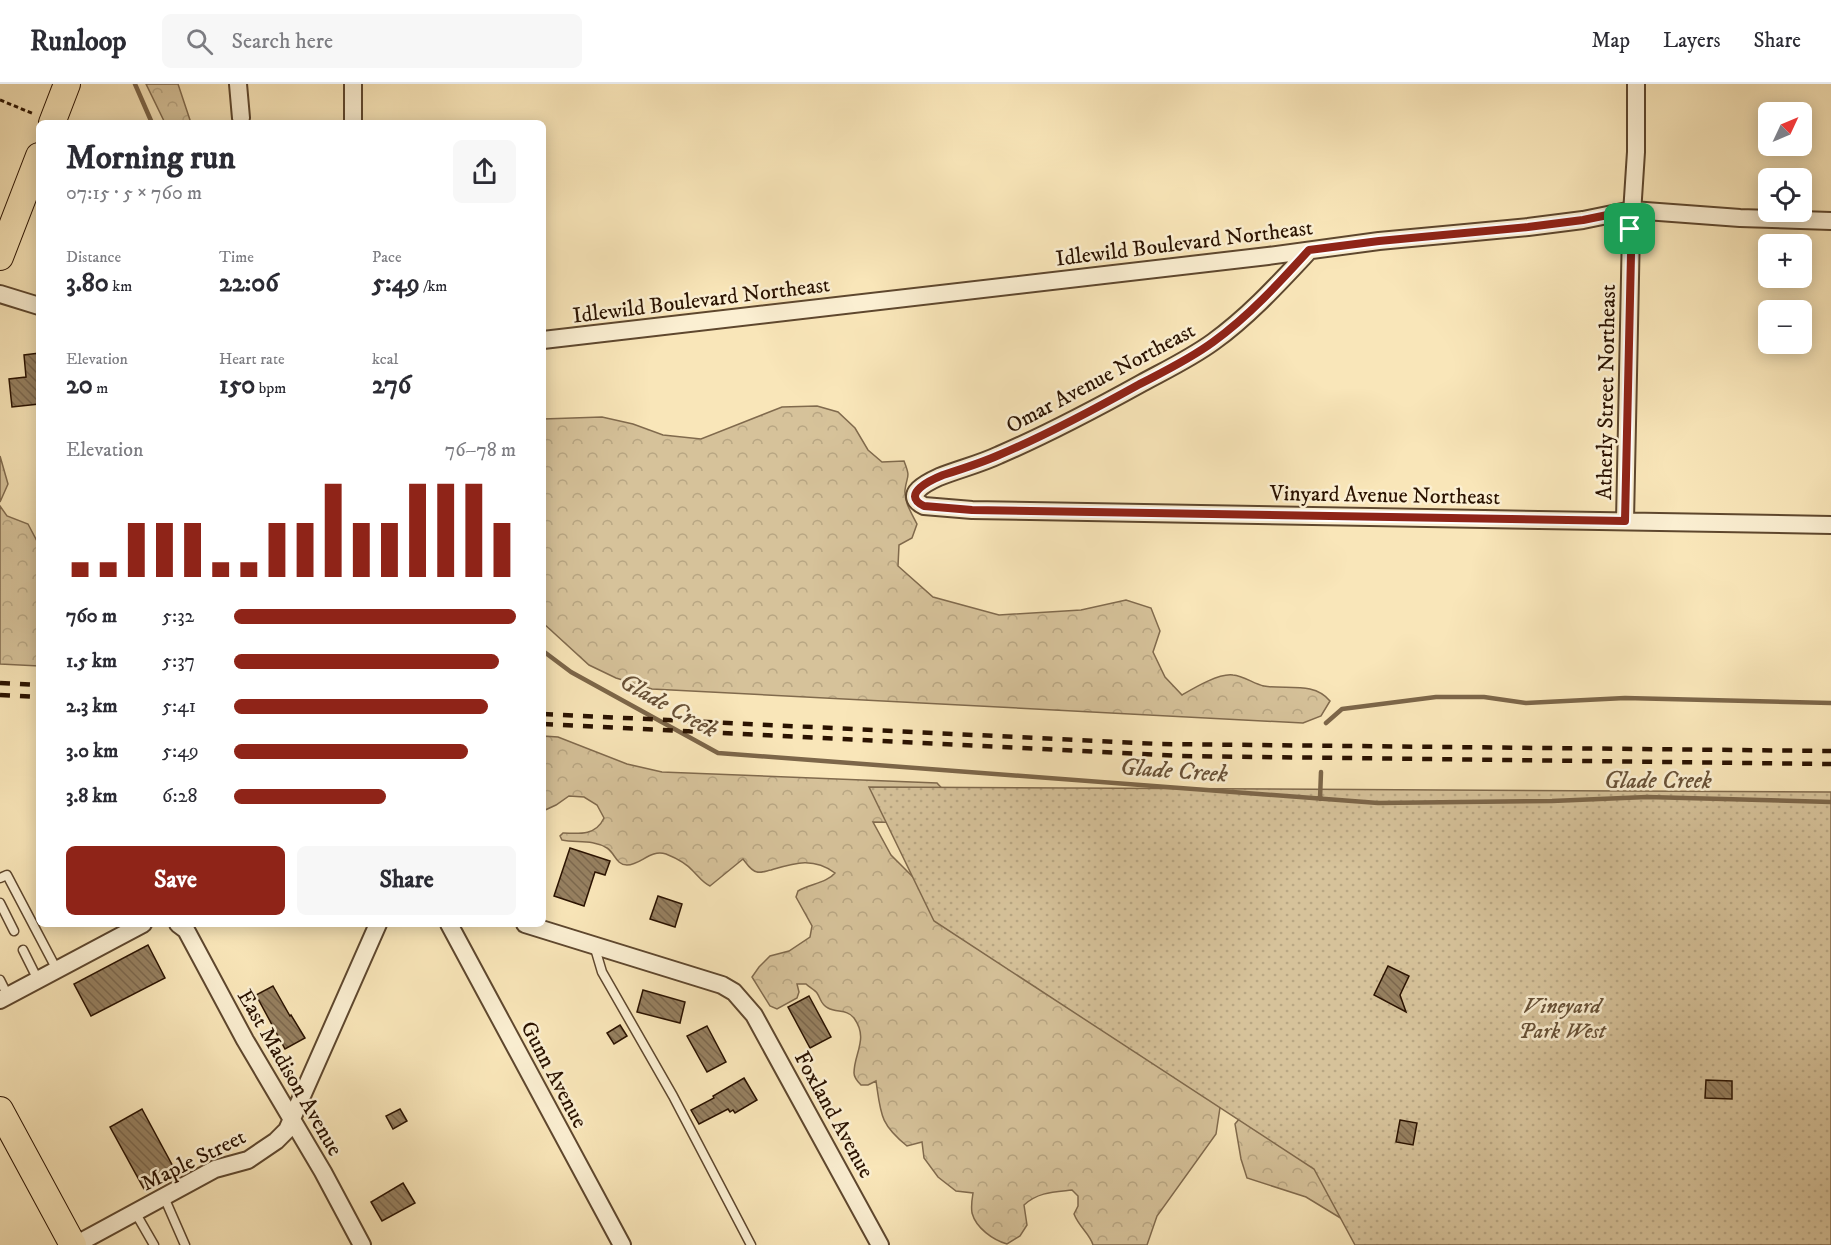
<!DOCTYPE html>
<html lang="en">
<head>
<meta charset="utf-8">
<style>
  body { margin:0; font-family:"IM FELL DW Pica",serif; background:#f7f7f7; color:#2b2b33; height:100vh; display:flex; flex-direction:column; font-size:22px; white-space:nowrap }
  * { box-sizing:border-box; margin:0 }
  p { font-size:20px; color:#7c7c81 }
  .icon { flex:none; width:33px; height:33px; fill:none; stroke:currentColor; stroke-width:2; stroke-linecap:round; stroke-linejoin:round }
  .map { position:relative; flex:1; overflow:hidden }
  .drawer { position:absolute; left:36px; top:36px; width:510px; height:807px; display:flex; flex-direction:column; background:#fff; border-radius:9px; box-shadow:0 3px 15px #0003 }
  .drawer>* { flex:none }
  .needle { width:39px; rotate:46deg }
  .fabs { position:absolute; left:1758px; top:18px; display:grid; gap:12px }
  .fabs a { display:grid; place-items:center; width:54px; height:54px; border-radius:9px; background:#fff; box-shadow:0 3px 15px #0003; font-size:30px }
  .pin { position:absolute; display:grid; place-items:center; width:51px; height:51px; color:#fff; margin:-26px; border-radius:12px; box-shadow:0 3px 9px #0006 }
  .round { display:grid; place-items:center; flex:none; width:63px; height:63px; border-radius:9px; background:#f7f7f7 }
  .overview { display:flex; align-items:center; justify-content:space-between; height:102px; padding:0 30px }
  h1 { font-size:33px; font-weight:700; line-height:45px }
  .stats { display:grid; grid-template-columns:repeat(3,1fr); gap:9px; height:102px; padding:6px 30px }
  .stats div { display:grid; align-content:center }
  .stats b { font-size:26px; font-weight:700 }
  .stats small { font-size:16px; font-weight:400 }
  .stats p { font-size:16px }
  .chart { height:168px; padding:12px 30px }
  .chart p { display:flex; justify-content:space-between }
  .chart svg { width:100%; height:108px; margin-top:6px; stroke:#8f2418; stroke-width:6 }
  .cta { display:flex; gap:12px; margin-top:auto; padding:12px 30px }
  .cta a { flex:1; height:69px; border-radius:9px; background:#8f2418; color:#fff; font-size:24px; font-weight:700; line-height:69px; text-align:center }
  .cta a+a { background:#f7f7f7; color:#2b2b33 }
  ul { padding:0 30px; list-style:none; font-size:20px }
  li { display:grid; grid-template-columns:96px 72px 1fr; align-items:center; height:45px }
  li i { height:15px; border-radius:8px; background:#8f2418 }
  header { display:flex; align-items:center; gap:36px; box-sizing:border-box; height:84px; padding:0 30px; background:#fff; border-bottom:2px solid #e1e1e2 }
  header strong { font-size:28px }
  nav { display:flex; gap:33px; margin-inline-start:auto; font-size:21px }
  .search { width:420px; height:54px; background:#f7f7f7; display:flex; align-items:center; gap:15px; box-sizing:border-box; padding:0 21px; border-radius:9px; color:#7c7c81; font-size:22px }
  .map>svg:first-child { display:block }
  .forest { fill:url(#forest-crowns); stroke:#806a4d; stroke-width:1.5 }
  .park { fill:url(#park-dots); stroke:#806a4d; stroke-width:1.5 }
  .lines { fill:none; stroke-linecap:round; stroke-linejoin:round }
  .stream { stroke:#7c6649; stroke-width:4.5 }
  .building { fill:url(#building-back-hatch); stroke:#2a1200; stroke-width:1.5 }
  .lane-casing { stroke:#5e472e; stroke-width:11 }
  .street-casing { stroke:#5e472e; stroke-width:20 }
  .primary-casing { stroke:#2a1200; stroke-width:28 }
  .path { stroke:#2a1200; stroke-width:3; stroke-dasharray:4.5 3; stroke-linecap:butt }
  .lane { stroke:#fbefd2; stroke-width:8 }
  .street { stroke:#fbefd2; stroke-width:16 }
  .primary { stroke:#f9e6b9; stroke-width:26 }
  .rail { stroke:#2a1200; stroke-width:4.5; stroke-dasharray:10 10; stroke-linecap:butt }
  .route-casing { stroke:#fff; stroke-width:12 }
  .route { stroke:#8f2418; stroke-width:8 }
  .labels { text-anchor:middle; stroke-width:5; stroke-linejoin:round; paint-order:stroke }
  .street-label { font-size:22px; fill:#2a1200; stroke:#fbefd2 }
  .park-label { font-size:22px; font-style:italic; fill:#665036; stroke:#fbefd2 }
  .water-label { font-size:24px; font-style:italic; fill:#685137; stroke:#fbefd2 }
</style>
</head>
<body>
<header>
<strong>Runloop</strong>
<div class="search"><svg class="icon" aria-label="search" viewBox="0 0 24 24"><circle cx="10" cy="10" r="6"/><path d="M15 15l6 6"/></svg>Search here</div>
<nav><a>Map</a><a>Layers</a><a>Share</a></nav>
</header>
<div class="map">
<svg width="1831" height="1161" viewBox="0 0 1831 1161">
  <defs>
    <pattern id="forest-crowns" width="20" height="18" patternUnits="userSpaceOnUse" patternTransform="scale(1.5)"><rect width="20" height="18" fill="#d6c29a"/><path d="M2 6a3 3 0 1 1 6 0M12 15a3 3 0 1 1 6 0" fill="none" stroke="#b8a683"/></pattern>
    <pattern id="park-dots" width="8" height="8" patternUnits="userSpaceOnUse" patternTransform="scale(1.5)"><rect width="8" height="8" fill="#d6c29a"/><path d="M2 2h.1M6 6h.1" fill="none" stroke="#b8a683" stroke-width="1.8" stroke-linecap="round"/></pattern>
    <pattern id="building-back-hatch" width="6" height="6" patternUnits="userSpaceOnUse" patternTransform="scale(1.5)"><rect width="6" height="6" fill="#968060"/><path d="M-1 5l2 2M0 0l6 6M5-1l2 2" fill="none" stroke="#7b674d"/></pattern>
  </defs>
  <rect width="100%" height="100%" fill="#f9e6b9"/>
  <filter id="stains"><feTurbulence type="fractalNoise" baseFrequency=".00333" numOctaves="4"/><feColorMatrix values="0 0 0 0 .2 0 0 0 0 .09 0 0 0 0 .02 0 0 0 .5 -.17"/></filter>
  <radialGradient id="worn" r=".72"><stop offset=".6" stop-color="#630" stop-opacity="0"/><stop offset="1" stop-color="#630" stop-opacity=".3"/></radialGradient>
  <!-- forest -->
  <path class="forest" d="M146 0H178L191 39H165Z
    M817 322 838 328 855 344 868 366 882 378 904 377C911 395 907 390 905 406 904 418 912 430 917 440L912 454 899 461 898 482 933 513 999 531 1081 526 1126 516 1151 524 1160 547 1153 568 1165 593 1182 611C1194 604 1219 589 1233 591 1244 592 1254 600 1264 602 1286 606 1314 597 1330 617L1321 632 1303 639 652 605 616 594 589 581 543 539V335L602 333 633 340 663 351 701 355 782 323Z
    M0 372 8 400 0 418Z
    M0 422 7 432 28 440 39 461V582L0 580Z
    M543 652 558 653 627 680 662 688 937 699 950 713 936 739 873 738 891 771 957 837 1221 1017 1216 1050 1157 1132 1147 1161H1093C1090 1150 1079 1143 1074 1130L1078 1122V1112L1072 1106C1054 1108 1038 1108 1024 1121L1027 1141 1020 1152 1007 1160C993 1156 976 1144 972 1129 971 1123 972 1115 973 1109L956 1107 938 1093 924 1074 922 1058 907 1062C880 1040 881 1031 876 997L868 1001H861C858 998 854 993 854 989 854 969 869 955 854 934 847 925 837 929 828 924 821 921 821 915 817 909 815 906 809 903 806 900H797L799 908 797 914 777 925 770 922 752 893 759 883 770 872 789 867 810 853 812 842 796 813 798 807C809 800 827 799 835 789 813 773 795 779 771 786 766 787 761 789 757 788 751 787 747 780 743 775L710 802C703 799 699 793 693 787 686 779 676 774 666 770 650 765 641 781 627 781 616 781 615 769 607 764 593 755 576 759 562 756L560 752 563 749C581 750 596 751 604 734L597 721 584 713 569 712 556 721 543 727Z
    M1245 1028 1321 1073 1352 1141 1306 1113 1247 1094 1241 1075 1235 1040Z"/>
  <!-- park -->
  <path class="park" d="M869 703 1831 708V1161H1355L1314 1085 934 837Z"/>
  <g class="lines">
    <!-- stream -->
    <path class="stream" d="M135 0 152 39
      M543 567 571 588 718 669 1378 719 1552 717 1647 713 1831 718
      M1326 639 1342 625 1436 613H1484L1526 619 1625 614 1831 619
      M1320 715 1321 688"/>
  </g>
  <!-- building -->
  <path class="building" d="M39 269V320L12 323 9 295 26 293 24 271Z
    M570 764 610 777 605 791 595 788 584 822 554 812Z
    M658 812 682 820 675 843 650 835Z
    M148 861 165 894 91 932 74 900Z
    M1388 882 1409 892 1400 911 1406 928 1374 911Z
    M273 902 290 932 291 931 305 954 285 965 256 911Z
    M643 906 685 918 680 939 637 928Z
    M809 912 831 953 810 964 788 923Z
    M620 941 627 952 614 960 607 949Z
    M707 942 726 978 707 988 687 952Z
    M744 994 757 1016 735 1029 733 1026 730 1028 728 1025 699 1040 691 1026 714 1014 713 1012Z
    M1706 996 1732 997V1015L1705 1014Z
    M142 1025 176 1088 144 1105 110 1043Z
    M400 1025 407 1037 393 1045 386 1032Z
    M1400 1036 1417 1039 1413 1061 1396 1058Z
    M403 1099 415 1119 382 1137 371 1118Z"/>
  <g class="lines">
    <defs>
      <path id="lane" d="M0 794 7 791 57 886
        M0 819 14 847
        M594 861 602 888 673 1012 751 1161
        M23 866 38 896
        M0 896 8 912
        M164 1113 185 1161
        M135 1128 154 1161"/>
      <path id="street" d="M238 0 241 34
        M353 39V0
        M1309 167C1279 199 1249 232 1213 258 1191 274 1166 286 1142 299 1095 325 1048 350 999 371 980 380 959 385 939 393 928 398 901 411 924 422L972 426 1831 441
        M0 210 39 222
        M543 256 1268 172 1379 157 1528 143 1583 136 1632 126 1740 134 1831 137
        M1625 437 1631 145 1636 68V0
        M178 840 186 846 245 956 323 1088 362 1161
        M449 840 622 1161
        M525 840 722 901 734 908 754 931 880 1161
        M0 916 143 840
        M75 1161 215 1085 248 1076 276 1057 287 1046 378 840"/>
      <path id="primary" d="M52 39 67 0
        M0 173 39 72
        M0 1026 73 1161"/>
    </defs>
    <!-- lane casing -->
    <use href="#lane" class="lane-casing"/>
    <!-- street casing -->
    <use href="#street" class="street-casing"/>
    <!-- primary casing -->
    <use href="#primary" class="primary-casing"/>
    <!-- path -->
    <path class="path" d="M0 16 34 30"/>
    <!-- lane -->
    <use href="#lane" class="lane"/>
    <!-- street -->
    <use href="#street" class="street"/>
    <!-- primary -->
    <use href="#primary" class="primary"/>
    <!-- rail -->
    <path class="rail" d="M0 599 39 601
      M0 611 39 613
      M543 630 1160 660 1831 667
      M543 640 1180 672 1831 680"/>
  </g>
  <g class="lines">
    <defs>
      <path id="route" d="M1632 126 1625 437 972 426 924 422C899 410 933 395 943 391 962 385 981 379 999 371 1047 351 1093 326 1138 301 1163 288 1190 275 1213 258 1249 232 1279 199 1309 166L1379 157 1528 143 1583 136Z"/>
    </defs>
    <!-- route casing -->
    <use href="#route" class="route-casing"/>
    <!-- route -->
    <use href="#route" class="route"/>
  </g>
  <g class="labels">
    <!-- street labels -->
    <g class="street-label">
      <text transform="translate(1184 158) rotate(-7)" y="8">Idlewild Boulevard Northeast</text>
      <text transform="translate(701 215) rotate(-7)" y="8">Idlewild Boulevard Northeast</text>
      <text transform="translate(1100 293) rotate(-28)" y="8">Omar Avenue Northeast</text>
      <text transform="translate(1605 308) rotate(-89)" y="8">Atherly Street Northeast</text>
      <text transform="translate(1385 410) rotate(1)" y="8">Vinyard Avenue Northeast</text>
      <text transform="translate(291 988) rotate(60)" y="8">East Madison Avenue</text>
      <text transform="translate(555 990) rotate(62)" y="8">Gunn Avenue</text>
      <text transform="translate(835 1030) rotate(61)" y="8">Foxland Avenue</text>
      <text transform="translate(193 1075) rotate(-26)" y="8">Maple Street</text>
    </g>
    <!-- park labels -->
    <g class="park-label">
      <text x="1562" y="929">Vineyard<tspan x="1562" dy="25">Park West</tspan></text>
    </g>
    <!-- water labels -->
    <g class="water-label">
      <text transform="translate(669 621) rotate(29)" y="8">Glade Creek</text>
      <text transform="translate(1174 686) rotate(4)" y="8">Glade Creek</text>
      <text x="1658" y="704">Glade Creek</text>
    </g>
  </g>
  <rect width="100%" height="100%" filter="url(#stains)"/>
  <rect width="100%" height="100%" fill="url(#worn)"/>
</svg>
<div class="fabs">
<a><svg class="needle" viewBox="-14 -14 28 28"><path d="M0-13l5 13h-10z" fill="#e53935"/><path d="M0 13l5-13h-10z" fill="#7c7c81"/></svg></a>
<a><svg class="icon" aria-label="locate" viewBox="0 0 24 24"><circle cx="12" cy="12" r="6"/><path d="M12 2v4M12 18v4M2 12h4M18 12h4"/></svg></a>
<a>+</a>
<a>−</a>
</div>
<div class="pin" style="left:1630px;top:145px;background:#1e9e55"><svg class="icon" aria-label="arrive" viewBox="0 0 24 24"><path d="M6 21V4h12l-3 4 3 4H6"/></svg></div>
<section class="drawer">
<div class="overview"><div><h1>Morning run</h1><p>07:15 · 5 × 760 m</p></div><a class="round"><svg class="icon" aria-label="share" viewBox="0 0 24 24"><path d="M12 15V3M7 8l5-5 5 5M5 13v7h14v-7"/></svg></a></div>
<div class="stats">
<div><p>Distance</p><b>3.80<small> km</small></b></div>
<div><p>Time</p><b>22:06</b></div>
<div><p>Pace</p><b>5:49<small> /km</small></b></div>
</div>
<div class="stats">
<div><p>Elevation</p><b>20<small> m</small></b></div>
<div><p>Heart rate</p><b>150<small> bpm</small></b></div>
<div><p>kcal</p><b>276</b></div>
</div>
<div class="chart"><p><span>Elevation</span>76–78 m</p>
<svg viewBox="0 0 160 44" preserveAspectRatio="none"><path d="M5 44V38M15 44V38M25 44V22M35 44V22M45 44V22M55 44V38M65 44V38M75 44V22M85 44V22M95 44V6M105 44V22M115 44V22M125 44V6M135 44V6M145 44V6M155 44V22"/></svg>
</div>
<ul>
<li><b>760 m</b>5:32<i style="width:100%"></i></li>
<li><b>1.5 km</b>5:37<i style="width:94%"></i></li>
<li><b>2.3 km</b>5:41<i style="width:90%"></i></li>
<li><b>3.0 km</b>5:49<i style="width:83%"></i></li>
<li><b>3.8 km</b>6:28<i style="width:54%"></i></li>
</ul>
<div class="cta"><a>Save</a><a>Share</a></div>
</section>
</div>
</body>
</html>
